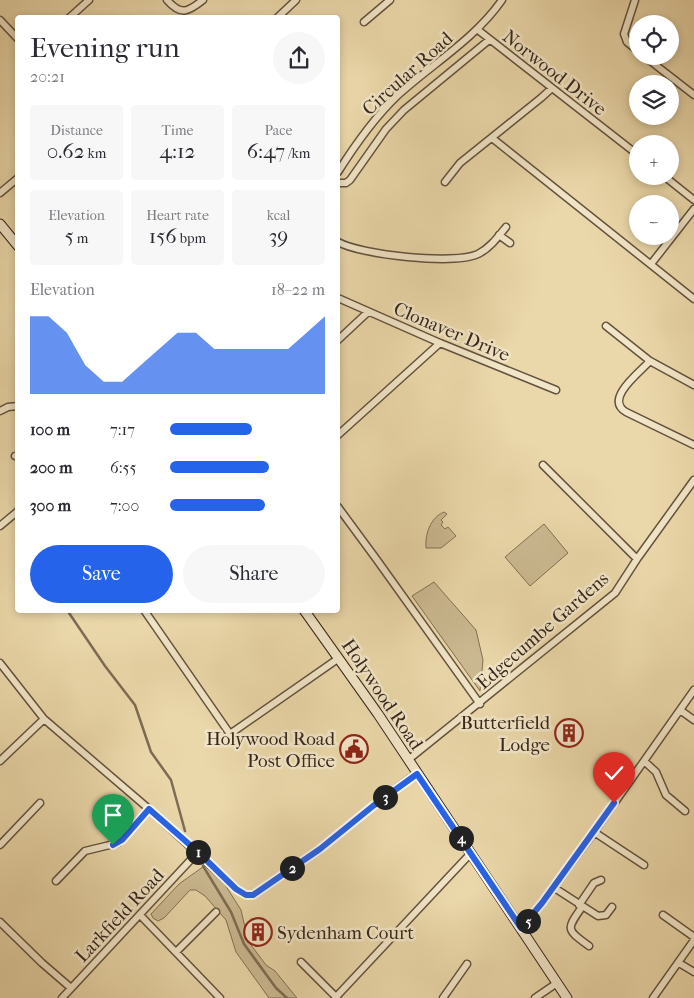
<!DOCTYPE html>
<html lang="en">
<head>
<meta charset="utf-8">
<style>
  body { margin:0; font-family:"IM FELL French Canon",serif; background:#f7f7f7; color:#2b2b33; height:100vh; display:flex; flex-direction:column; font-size:19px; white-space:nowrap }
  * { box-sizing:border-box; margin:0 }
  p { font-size:16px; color:#7c7c81 }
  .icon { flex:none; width:28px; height:28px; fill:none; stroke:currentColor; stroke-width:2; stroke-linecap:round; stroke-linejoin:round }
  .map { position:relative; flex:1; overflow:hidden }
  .drawer { position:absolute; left:15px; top:15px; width:325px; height:598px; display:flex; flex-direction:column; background:#fff; border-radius:5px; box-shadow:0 2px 8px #0003 }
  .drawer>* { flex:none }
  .controls { position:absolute; left:629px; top:15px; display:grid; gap:10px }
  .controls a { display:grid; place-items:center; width:50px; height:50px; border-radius:50%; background:#fff; box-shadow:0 2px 8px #0003; font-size:25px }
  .pin { position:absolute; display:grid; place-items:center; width:42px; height:42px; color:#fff; margin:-51px -21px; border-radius:50% 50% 50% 0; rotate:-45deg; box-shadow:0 0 5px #0007 }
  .pin .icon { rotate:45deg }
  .km { position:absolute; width:25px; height:25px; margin:-12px; border-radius:50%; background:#222; color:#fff; font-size:14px; line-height:25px; text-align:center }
  .round { display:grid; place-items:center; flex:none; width:52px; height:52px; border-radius:26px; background:#f7f7f7 }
  .overview { display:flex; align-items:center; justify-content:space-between; height:85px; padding:0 15px }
  h1 { font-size:28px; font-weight:600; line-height:38px }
  .metrics { display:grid; grid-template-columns:repeat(3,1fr); gap:8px; height:85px; padding:5px 15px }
  .metrics div { display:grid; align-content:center; border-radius:5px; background:#f7f7f7; text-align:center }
  .metrics b { font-size:21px; font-weight:600 }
  .metrics small { font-size:14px; font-weight:400 }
  .metrics p { font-size:14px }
  .chart { height:140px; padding:10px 15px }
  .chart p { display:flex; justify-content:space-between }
  .chart svg { width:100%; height:90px; margin-top:5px; fill:#2563eb; opacity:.7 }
  .primary-button { display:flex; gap:10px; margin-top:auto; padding:10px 15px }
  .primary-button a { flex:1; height:58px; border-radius:30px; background:#2563eb; color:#fff; font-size:20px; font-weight:600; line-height:58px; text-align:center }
  .primary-button a+a { background:#f7f7f7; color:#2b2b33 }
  ul { padding:0 15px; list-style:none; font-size:16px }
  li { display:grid; grid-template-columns:80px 60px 1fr; align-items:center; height:38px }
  li i { height:12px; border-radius:6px; background:#2563eb }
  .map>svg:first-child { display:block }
  .green { fill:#ccba92; stroke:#817056 }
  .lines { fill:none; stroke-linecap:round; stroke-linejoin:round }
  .stream { stroke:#7d6c53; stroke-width:2.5 }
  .minor-casing { stroke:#63523f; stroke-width:9 }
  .secondary-casing { stroke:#36261b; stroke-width:11 }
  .minor { stroke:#f2e6c8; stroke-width:6 }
  .secondary { stroke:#f2e6c8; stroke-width:9 }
  .route-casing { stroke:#fff; stroke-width:10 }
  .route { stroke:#2563eb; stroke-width:6 }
  .labels { text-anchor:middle; stroke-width:5; stroke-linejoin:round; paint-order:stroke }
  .street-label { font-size:19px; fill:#36261b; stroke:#f2e6c8 }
  .poi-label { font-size:19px; fill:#36261b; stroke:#f2e6c8; text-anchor:end }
</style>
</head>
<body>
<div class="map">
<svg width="694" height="998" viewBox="0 0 694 998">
  <rect width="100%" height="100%" fill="#ebd8aa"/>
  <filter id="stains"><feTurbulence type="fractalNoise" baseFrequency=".004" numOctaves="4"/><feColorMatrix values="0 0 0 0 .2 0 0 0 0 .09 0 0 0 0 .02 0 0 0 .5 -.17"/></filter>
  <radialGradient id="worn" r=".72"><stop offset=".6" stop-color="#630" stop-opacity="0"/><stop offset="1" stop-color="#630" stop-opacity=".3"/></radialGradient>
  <!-- green -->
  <path class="green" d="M444 512 447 514 441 520 443 522 441 525 445 529 448 527 456 536 441 548H426C425 534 430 518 444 512Z
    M544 524 568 553 530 586 505 557Z
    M434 582 476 630 483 660 480 691 412 596Z
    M207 864 224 883 241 910 248 941 266 965 275 971 297 998H269L236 952 226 920 205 896 196 890H190L164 918 158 921 153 918 151 914 179 884Z"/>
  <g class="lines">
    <!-- stream -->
    <path class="stream" d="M67 610 105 666 135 705 151 752 171 780 185 831
      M203 866 231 912 244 944 276 988 287 998"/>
    <defs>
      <path id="minor" d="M167 0C181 16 188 12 203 0
        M635 0 624 34 627 42 638 51
        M69 18 89 0
        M277 18 296 0
        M0 20 18 39
        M364 22 390 0
        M478 30 638 155
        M644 56 694 95
        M492 138 694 299
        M338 172C355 145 374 118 397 96 432 64 475 39 502 0
        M664 176 694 200
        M445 182 460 163 541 98 552 88
        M338 183H346L350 180 386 129 404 110 489 40
        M0 193 18 178
        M499 235 510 243
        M338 242C361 255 454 265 478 254 490 248 498 237 506 227
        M651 264 694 209
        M338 298 440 343 556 390
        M606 326 650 361 694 385
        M338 340 368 312
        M650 361C639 373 604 399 626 412L694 445
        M0 411 8 407 18 406
        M338 435 440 343
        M15 456 18 457
        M543 465 637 559
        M338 507 377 560 480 704
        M0 526 18 511
        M144 610 230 734 339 658
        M0 663 44 719 149 809 236 889 246 895H253L320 849 373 806 417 773
        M680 710 694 720
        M408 760 615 593 637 559 694 480
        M0 761 44 719
        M644 761 656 772 666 795 685 811
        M594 832 644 865
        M0 845 40 803
        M56 881 85 851 118 843 149 809
        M553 887 598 916 606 915 612 907
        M579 905 594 883 601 880
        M582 907C566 930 566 929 589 946
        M140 915 220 998
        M663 915 694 937
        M0 922 42 963 71 988
        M521 928 542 903 594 832 694 690
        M176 952 216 912
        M301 962 337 998
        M679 963 694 972
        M336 997 471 853
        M62 998 198 852
        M443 998 467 964
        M535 998 557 983
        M653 998 694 940"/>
      <path id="secondary" d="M0 224 18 246
        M304 610 378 714 567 998"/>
    </defs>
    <!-- minor casing -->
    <use href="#minor" class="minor-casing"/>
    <!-- secondary casing -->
    <use href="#secondary" class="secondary-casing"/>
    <!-- minor -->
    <use href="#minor" class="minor"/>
    <!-- secondary -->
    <use href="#secondary" class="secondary"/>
  </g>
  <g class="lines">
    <defs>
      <path id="route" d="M113 845 122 840 149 809 198 852 236 889 246 895H253L320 849 373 806 417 774 521 928 542 903 614 803"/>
    </defs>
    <!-- route casing -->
    <use href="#route" class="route-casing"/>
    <!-- route -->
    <use href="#route" class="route"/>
  </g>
  <!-- icons -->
  <defs>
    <symbol id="building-ring" viewBox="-11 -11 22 22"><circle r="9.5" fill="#f2e6c8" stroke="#8f2418" stroke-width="1.5"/><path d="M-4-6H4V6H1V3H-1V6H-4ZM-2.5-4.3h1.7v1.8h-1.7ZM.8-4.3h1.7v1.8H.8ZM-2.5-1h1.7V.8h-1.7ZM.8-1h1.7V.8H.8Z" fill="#8f2418"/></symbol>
    <symbol id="civic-ring" viewBox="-11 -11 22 22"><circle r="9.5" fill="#f2e6c8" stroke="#8f2418" stroke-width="1.5"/><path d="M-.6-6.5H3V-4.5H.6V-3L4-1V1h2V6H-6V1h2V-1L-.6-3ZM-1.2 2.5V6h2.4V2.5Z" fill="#8f2418"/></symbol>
  </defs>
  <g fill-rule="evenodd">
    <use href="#building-ring" x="553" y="717" width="32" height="32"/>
    <use href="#civic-ring" x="338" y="733" width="32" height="32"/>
    <use href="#building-ring" x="242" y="916" width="32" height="32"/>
  </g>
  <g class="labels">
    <!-- street labels -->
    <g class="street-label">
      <text transform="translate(555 72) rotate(38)" y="7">Norwood Drive</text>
      <text transform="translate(407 73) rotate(-42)" y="7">Circular Road</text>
      <text transform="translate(452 331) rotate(23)" y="7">Clonaver Drive</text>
      <text transform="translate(542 630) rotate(-41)" y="7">Edgecumbe Gardens</text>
      <text transform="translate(383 694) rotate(56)" y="7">Holywood Road</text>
      <text transform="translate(119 915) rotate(-47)" y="7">Larkfield Road</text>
    </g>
    <!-- poi labels -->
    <g class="poi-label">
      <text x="550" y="729">Butterfield<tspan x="550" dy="22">Lodge</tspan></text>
      <text x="335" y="745">Holywood Road<tspan x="335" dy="22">Post Office</tspan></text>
      <text x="277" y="939" text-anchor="start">Sydenham Court</text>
    </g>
  </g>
  <rect width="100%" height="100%" filter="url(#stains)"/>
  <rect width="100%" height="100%" fill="url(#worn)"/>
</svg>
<div class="controls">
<a><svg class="icon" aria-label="locate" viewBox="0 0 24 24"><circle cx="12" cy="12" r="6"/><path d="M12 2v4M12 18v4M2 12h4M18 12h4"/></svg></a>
<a><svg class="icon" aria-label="layers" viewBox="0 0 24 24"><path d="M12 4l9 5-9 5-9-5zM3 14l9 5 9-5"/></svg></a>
<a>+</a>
<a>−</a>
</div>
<div class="pin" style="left:113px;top:845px;background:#1e9e55"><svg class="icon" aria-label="arrive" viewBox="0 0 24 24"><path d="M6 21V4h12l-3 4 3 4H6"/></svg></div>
<div class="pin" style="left:614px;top:803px;background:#d93025"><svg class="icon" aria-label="check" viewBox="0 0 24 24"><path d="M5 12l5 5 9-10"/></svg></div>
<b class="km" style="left:198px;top:852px">1</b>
<b class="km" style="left:292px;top:868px">2</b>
<b class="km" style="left:385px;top:797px">3</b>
<b class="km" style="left:461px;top:838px">4</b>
<b class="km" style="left:528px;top:921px">5</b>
<section class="drawer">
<div class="overview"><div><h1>Evening run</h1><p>20:21</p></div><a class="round"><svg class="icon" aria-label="share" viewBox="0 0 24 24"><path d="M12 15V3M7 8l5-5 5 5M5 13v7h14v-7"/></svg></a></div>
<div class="metrics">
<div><p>Distance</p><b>0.62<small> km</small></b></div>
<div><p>Time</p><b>4:12</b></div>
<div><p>Pace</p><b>6:47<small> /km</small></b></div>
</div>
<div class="metrics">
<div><p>Elevation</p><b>5<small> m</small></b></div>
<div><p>Heart rate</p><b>156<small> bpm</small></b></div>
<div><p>kcal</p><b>39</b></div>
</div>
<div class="chart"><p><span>Elevation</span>18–22 m</p>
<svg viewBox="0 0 160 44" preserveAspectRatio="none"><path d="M0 44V6L10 6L20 14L30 30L40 38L50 38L60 30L70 22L80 14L90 14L100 22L110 22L120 22L130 22L140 22L150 14L160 6V44z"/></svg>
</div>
<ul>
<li><b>100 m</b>7:17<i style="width:53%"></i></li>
<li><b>200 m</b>6:55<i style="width:64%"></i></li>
<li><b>300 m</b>7:00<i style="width:61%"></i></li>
</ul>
<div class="primary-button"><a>Save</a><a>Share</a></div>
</section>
</div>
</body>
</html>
